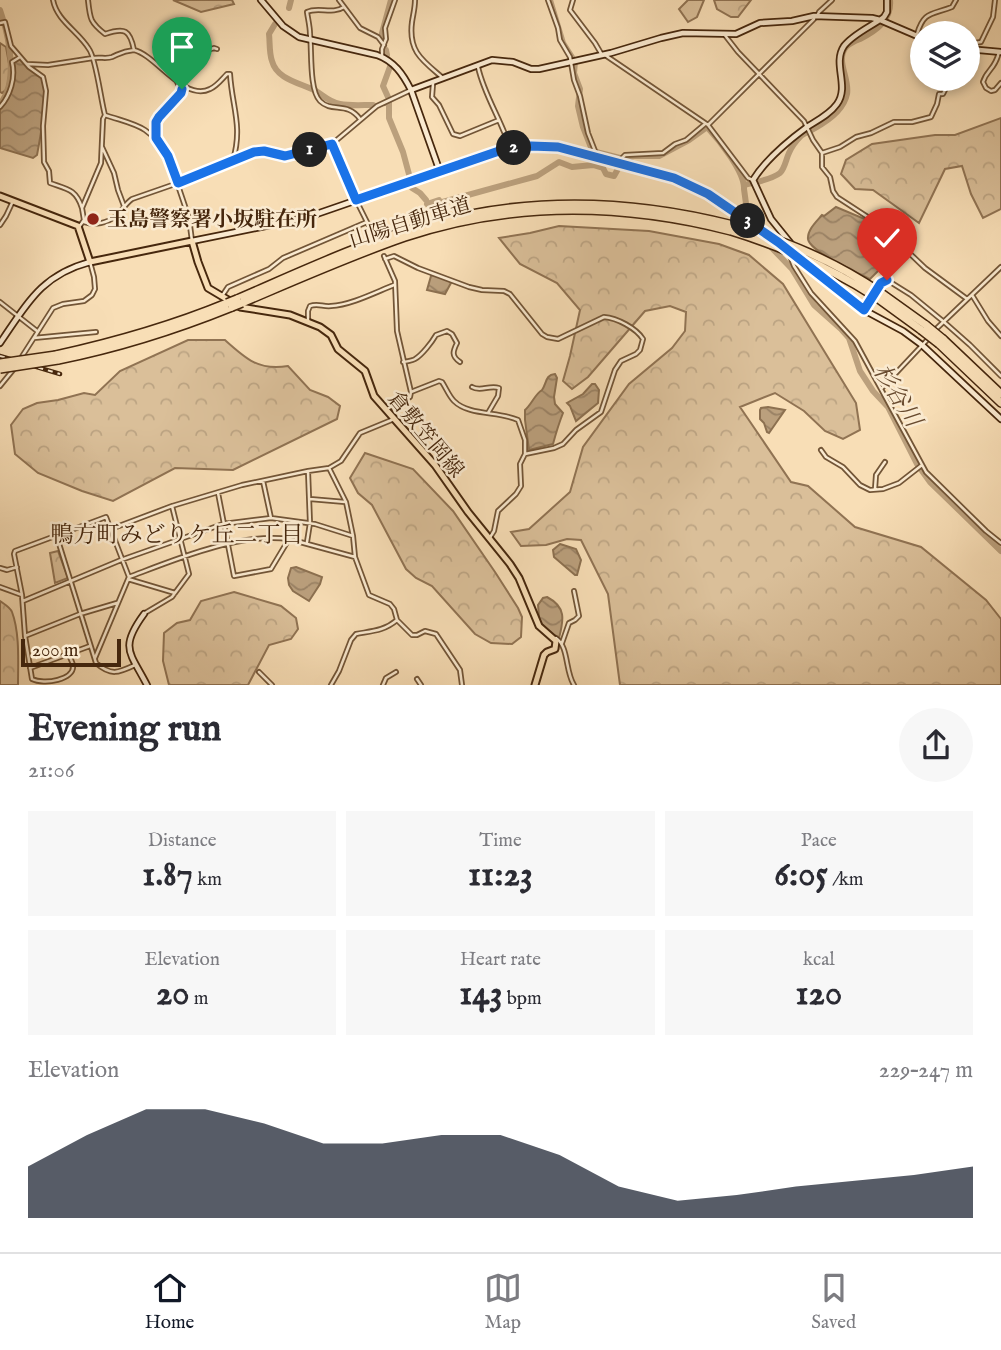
<!DOCTYPE html>
<html lang="en">
<head>
<meta charset="utf-8">
<style>
  body { margin:0; font-family:"IM FELL English","Noto Serif JP",serif; background:#f7f7f7; color:#2b2b33; height:100vh; display:flex; flex-direction:column; font-size:26px; white-space:nowrap }
  * { box-sizing:border-box; margin:0 }
  p { font-size:23px; color:#7c7c81 }
  .icon { flex:none; width:38px; height:38px; fill:none; stroke:currentColor; stroke-width:2; stroke-linecap:round; stroke-linejoin:round }
  .map { position:relative; height:685px; overflow:hidden }
  .sheet { display:flex; flex-direction:column; background:#fff; flex:1 }
  .sheet>* { flex:none }
  .buttons { position:absolute; left:910px; top:21px; display:grid; gap:14px }
  .buttons a { display:grid; place-items:center; width:70px; height:70px; border-radius:50%; background:#fff; box-shadow:0 4px 10px #0003; font-size:35px }
  .scale { position:absolute; left:21px; bottom:18px; width:100px; box-sizing:border-box; padding-left:7px; border:4px solid #46270d; border-top:0; font-size:19px; line-height:24px; white-space:nowrap; color:#46270d; -webkit-text-stroke:5px #faead0; paint-order:stroke }
  .pin { position:absolute; display:grid; place-items:center; width:60px; height:60px; color:#fff; margin:-72px -30px; border-radius:50% 50% 50% 0; rotate:-45deg; box-shadow:0 0 7px #0007 }
  .pin .icon { rotate:45deg }
  .km { position:absolute; width:35px; height:35px; margin:-18px; border-radius:50%; background:#222; color:#fff; font-size:19px; line-height:35px; text-align:center }
  .round { display:grid; place-items:center; flex:none; width:74px; height:74px; border-radius:37px; background:#f7f7f7 }
  .summary { display:flex; align-items:center; justify-content:space-between; height:119px; padding:0 28px }
  h1 { font-size:38px; font-weight:800; line-height:52px }
  .metrics { display:grid; grid-template-columns:repeat(3,1fr); gap:10px; height:119px; padding:7px 28px }
  .metrics div { display:grid; align-content:center; border-radius:0px; background:#f7f7f7; text-align:center }
  .metrics b { font-size:35px; font-weight:800 }
  .metrics small { font-size:19px; font-weight:400 }
  .metrics p { font-size:19px }
  .chart { height:196px; padding:14px 28px }
  .chart p { display:flex; justify-content:space-between }
  .chart svg { width:100%; height:126px; margin-top:7px; fill:#111827; opacity:.7 }
  .tabs { display:flex; justify-content:space-around; align-items:center; height:98px; border-top:2px solid #e1e1e2; background:#fff; font-size:19px; color:#7c7c81 }
  .tabs a { display:grid; justify-items:center; gap:4px }
  .tabs .on { color:#111827 }
  .map>svg:first-child { display:block }
  .forest { fill:url(#forest-crowns); stroke:#907353; stroke-width:2 }
  .water { fill:url(#water-waves); stroke:#8c7050; stroke-width:2 }
  .lines { fill:none; stroke-linecap:round; stroke-linejoin:round }
  .river { stroke:#bba07d; stroke-width:6 }
  .street-casing { stroke:#725537; stroke-width:6 }
  .secondary-casing { stroke:#46270d; stroke-width:8 }
  .primary-casing { stroke:#46270d; stroke-width:9 }
  .highway-casing { stroke:#46270d; stroke-width:10 }
  .street { stroke:#faead0; stroke-width:2.5 }
  .secondary { stroke:#faead0; stroke-width:4.5 }
  .primary { stroke:#f8deb6; stroke-width:5 }
  .highway { stroke:#f8deb6; stroke-width:7 }
  .rail-casing { stroke:#46270d; stroke-width:4.5 }
  .rail { stroke:#faead0; stroke-width:2; stroke-dasharray:5; stroke-linecap:butt }
  .highway-bridge-casing { stroke:#46270d; stroke-width:10; stroke-linecap:butt }
  .highway-bridge { stroke:#f8deb6; stroke-width:7 }
  .route-casing { stroke:#fff; stroke-width:14 }
  .route { stroke:#1a73e8; stroke-width:9 }
  .poi-dot { fill:#8f2418; stroke:#faead0; stroke-width:2.5 }
  .labels { text-anchor:middle; stroke-width:5; stroke-linejoin:round; paint-order:stroke }
  .poi-label { font-size:21px; font-weight:bold; fill:#46270d; stroke:#faead0; text-anchor:start }
  .street-label { font-size:21px; fill:#46270d; stroke:#faead0 }
  .water-label { font-size:23px; font-style:italic; fill:#694b2f; stroke:#faead0 }
  .neighbourhood-label { font-size:23px; fill:#46270d; stroke:#faead0 }
</style>
</head>
<body>
<div class="map">
<svg width="1001" height="685" viewBox="0 0 1001 685">
  <defs>
    <pattern id="forest-crowns" width="20" height="18" patternUnits="userSpaceOnUse" patternTransform="scale(1.75)"><rect width="20" height="18" fill="#dabf99"/><path d="M2 6a3 3 0 1 1 6 0M12 15a3 3 0 1 1 6 0" fill="none" stroke="#bca483"/></pattern>
    <pattern id="water-waves" width="16" height="10" patternUnits="userSpaceOnUse" patternTransform="scale(1.75)"><rect width="16" height="10" fill="#bba07d"/><path d="M0 5q4-4 8 0t8 0" fill="none" stroke="#9a8265"/></pattern>
  </defs>
  <rect width="100%" height="100%" fill="#f8deb6"/>
  <filter id="stains"><feTurbulence type="fractalNoise" baseFrequency=".00286" numOctaves="4"/><feColorMatrix values="0 0 0 0 .2 0 0 0 0 .09 0 0 0 0 .02 0 0 0 .5 -.17"/></filter>
  <radialGradient id="worn" r=".72"><stop offset=".6" stop-color="#630" stop-opacity="0"/><stop offset="1" stop-color="#630" stop-opacity=".3"/></radialGradient>
  <!-- forest -->
  <path class="forest" d="M173 0H232L234 4 201 12Z
    M688 0H704L697 17 688 22 679 9Z
    M714 0H751L738 17H731L717 9Z
    M0 43 6 47 10 69 7 89 2 93 0 92Z
    M1001 118V209L983 218 971 194 962 166 945 169 919 223 873 190 855 189 841 174 846 160 872 144 935 135H955Z
    M559 226 649 231 719 244 749 255 783 284 856 403 860 430 843 439 825 431 804 411 775 393 740 407 791 482 808 486 855 527 921 547 986 600 1001 619V685H620L608 594 581 540 567 539 546 545 521 546 511 532 529 529 570 492 583 447 629 384 672 348 685 331 686 312 670 306 645 311 588 377 572 389 563 381 570 356 580 310 557 283 520 264 499 238 530 233Z
    M188 340H225C246 359 259 371 288 366L310 390 328 397 340 406 337 419 233 470 175 468 113 501 82 491 38 473 15 454 11 425 23 409 37 403 58 400 84 393 95 395 120 371Z
    M365 453 413 469 453 511 495 572 518 608 522 617 521 637 512 644 491 643 475 634 432 586 416 578 406 569 372 505 358 493 350 478Z
    M58 551 68 578 55 583 50 553Z
    M234 592 281 606 296 618 298 629 291 639 269 645 248 685H169L163 661 164 633 177 623 190 620 201 601Z
    M0 601C4 604 10 607 12 612 20 633 18 663 18 685H0Z"/>
  <!-- water -->
  <path class="water" d="M20 58C26 63 37 69 41 76 50 89 40 139 37 155L33 158 0 148V109L9 97 12 86 15 69 14 63Z
    M836 207 872 222 901 245 903 249H900L870 279C858 273 810 252 808 239 807 230 817 221 822 215L824 216Z
    M433 275 452 281 445 294 427 290 431 276Z
    M555 374 557 378 554 397 555 404 563 413C559 423 556 433 553 444L529 450 525 420V410C532 404 535 394 542 390 547 383 545 375 555 374Z
    M592 384H595L599 390 598 403 576 421 570 406 567 403 583 394Z
    M768 407 785 410 769 433 767 432 764 423 760 419V410L761 408Z
    M560 544 576 549 581 560 577 575H575L554 557 553 550Z
    M296 567 322 577 320 584 309 601 293 591 289 585 288 578 291 568Z
    M547 597C566 607 564 619 559 638L549 632 537 619 539 616 538 605 543 598Z"/>
  <g class="lines">
    <!-- river -->
    <path class="river" d="M550 0 563 43 575 62 574 73 580 89 578 106 583 127 592 150 600 153 624 159 634 156H659L689 140 707 127C719 140 745 172 744 189L747 211 752 227
      M289 8 291 0
      M0 10C9 36 19 82 0 104
      M275 24 269 34C270 42 269 53 272 61 277 80 301 83 316 91 324 96 329 102 340 104 350 106 362 105 373 105
      M382 39V33L391 0
      M386 50 387 55
      M388 97 383 86 391 64
      M385 103 389 101V118L403 152 410 178
      M411 184 412 188 420 193 426 200
      M745 185C755 182 771 180 780 173 785 168 786 159 789 153 791 148 797 140 801 136 805 132 811 131 815 128 828 121 844 109 847 94 850 78 835 61 846 47 850 43 855 41 860 39 876 31 892 20 890 0
      M427 204 439 200V203L537 176 559 162 572 167 593 165 603 168 606 174 614 176 623 160
      M769 245 792 269 814 305 841 329 849 338 860 371 873 391 888 407 917 464 930 482 1001 551"/>
    <defs>
      <path id="street" d="M53 0C57 21 78 31 89 49 96 58 101 101 105 115L103 119 101 163 82 208 84 220 79 227
        M88 0C90 19 90 22 105 34 125 27 130 30 134 50 123 51 121 53 112 57 107 59 100 57 94 58
        M339 0 360 28 378 37 384 45
        M415 0C415 8 413 15 412 22 408 52 423 61 443 78
        M548 0 558 28 560 40 570 57 574 80 580 96 588 133 597 156
        M573 0 570 10 595 43 602 55
        M344 7C332 15 318 6 307 12 308 19 310 27 310 34 312 50 309 90 320 101 332 113 347 101 360 119
        M817 16 819 12 832 0
        M0 23 5 22 11 46 29 67 43 77 46 91 43 126 44 162 49 171 50 183C67 189 76 189 82 208
        M724 34 738 52 804 121 813 140 822 153V167L830 177 833 191 837 197 880 225 925 268 967 299
        M917 34C924 11 931 15 952 7L956 0
        M968 44 981 42 993 17 995 0
        M134 50C156 55 184 102 210 89 217 86 222 79 227 74H230C232 107 243 126 233 160
        M999 52C995 70 987 69 983 82L986 88 991 91 995 90 1001 83
        M605 55 708 125 748 178 753 180
        M382 57V49L386 39 385 28 395 0
        M27 64 48 65 93 58
        M478 67C484 95 502 121 510 148
        M433 84 432 97 439 105 453 134 460 136 499 120
        M0 107C10 96 16 78 12 62L20 57
        M105 115C138 126 147 124 168 156L189 218 192 241
        M708 125 814 19V16
        M156 138V120L182 92 176 80C183 54 191 56 214 48L217 49
        M332 144 356 200 372 232
        M102 147 114 173 118 190 124 206
        M822 153 840 147 856 137 871 133 894 122H912L931 117 937 104 939 94H943L946 88 945 79
        M619 161 625 155 663 153 675 144 686 140 705 124
        M84 222C95 226 107 223 116 216 122 211 125 204 132 199L178 183 255 152 264 151 285 156 332 144 377 106 411 90
        M0 225 6 216 13 201
        M384 256 395 281 397 331 411 392
        M790 256 794 266 811 293 855 341 926 472 986 531 1001 543
        M385 259 394 256 418 268 469 287 482 290 504 291 510 294 542 334 547 337 558 339 604 317C617 318 636 328 643 339L640 350 636 354 621 361 615 370 601 412 576 430 563 444 554 448 525 454
        M878 288 881 283 887 280 911 295 944 322 970 345 1001 376
        M972 295 988 321 1001 336
        M222 296 228 287 269 269 283 258 367 222
        M0 302 37 331
        M865 308 873 296
        M308 322V311L310 306C318 303 323 307 331 306 351 305 376 292 394 285
        M935 330 1001 267
        M34 338 96 332
        M21 358 53 308 63 304 84 301 92 295 95 289 94 277 90 262
        M403 362C404 362 415 360 415 359 422 355 432 342 436 335L447 331 452 334 457 343C453 351 451 356 460 362
        M0 386 13 370
        M472 387C480 392 489 385 499 388L498 396 488 413
        M881 389 929 338
        M387 409 410 397 411 392 439 381 442 382C446 388 449 396 454 401 469 416 499 411 518 420L525 440V454L520 464 521 486 516 494 498 511 494 531 489 539
        M821 450 826 457 843 467 860 485 870 490 883 489 899 483 922 465
        M329 468 346 502 353 536 355 557 369 595 390 604 394 609 397 620 412 635H417L425 631 436 634 460 670 462 685
        M263 481 271 518
        M875 489 876 475 885 462
        M218 493 234 576 271 569 289 539
        M310 499 345 502
        M111 529 172 506 242 485 308 471 329 468 341 461 360 433 394 419
        M56 534 96 663C111 676 118 673 135 665
        M307 542 310 523 308 471
        M0 568 7 570 17 567
        M128 579 175 593
        M0 587 22 595
        M23 601 121 560 223 524 271 518 315 524 353 536
        M145 613 172 597 189 574 172 506
        M25 636 80 614 117 603
        M556 638C569 647 565 671 574 685
        M562 643 569 623 575 620 579 616 574 591
        M69 655C69 655 73 664 73 665 75 680 44 685 32 679L25 636 22 595 14 554 15 551 106 517 129 577
        M95 658 129 577C174 560 240 532 289 539L355 557
        M30 668 90 646
        M259 672 272 685
        M417 679 421 685
        M331 685 339 671 351 640 356 634C372 631 384 631 397 620
        M383 685 386 678 396 672"/>
      <path id="secondary" d="M261 0 283 26 299 37 377 55C394 61 403 74 411 90L440 172
        M968 49 1001 52
        M411 90 492 60 513 62 531 69H539L611 53 661 38 683 33 736 34 760 23 792 21 814 16 872 18 880 20 922 38
        M192 241 305 218 499 151C523 145 548 145 572 150L674 178 693 186 708 194 766 234
        M792 245 771 219 753 180C766 159 788 141 807 127 818 120 830 114 837 104 850 86 832 64 844 46 853 34 872 26 884 17L887 12V0
        M801 260 864 310 903 331 922 345 1001 419
        M0 343C27 304 41 275 90 262
        M144 614C119 648 130 652 147 685"/>
      <path id="primary" d="M0 196 78 226 90 262 192 241 198 262 208 288 240 307 290 315 320 327 331 335 338 349 365 371 374 396 435 465 468 512 510 564 519 578 539 626 556 641 555 649 547 652 544 655 535 685"/>
      <path id="highway" d="M880 292 926 325
        M877 298 921 330
        M237 299C302 271 367 240 436 222 534 196 635 200 733 225
        M242 303C296 280 350 256 405 237 513 201 622 203 731 231
        M943 339 1001 394
        M939 344 1001 403
        M56 355C115 342 171 326 227 303
        M58 360C118 348 175 330 232 307"/>
    </defs>
    <!-- street casing -->
    <use href="#street" class="street-casing"/>
    <!-- secondary casing -->
    <use href="#secondary" class="secondary-casing"/>
    <!-- primary casing -->
    <use href="#primary" class="primary-casing"/>
    <!-- highway casing -->
    <use href="#highway" class="highway-casing"/>
    <!-- street -->
    <use href="#street" class="street"/>
    <!-- secondary -->
    <use href="#secondary" class="secondary"/>
    <!-- primary -->
    <use href="#primary" class="primary"/>
    <!-- highway -->
    <use href="#highway" class="highway"/>
    <defs>
      <path id="rail" d="M0 356 60 374"/>
    </defs>
    <!-- rail casing -->
    <use href="#rail" class="rail-casing"/>
    <!-- rail -->
    <use href="#rail" class="rail"/>
    <defs>
      <path id="highway-bridge" d="M733 225C788 242 832 260 880 292
        M731 231C783 247 831 268 877 298
        M227 303 237 299
        M232 307 242 303
        M926 325 943 339
        M921 330 939 344
        M0 363 56 355
        M0 369 58 360"/>
    </defs>
    <!-- highway-bridge casing -->
    <use href="#highway-bridge" class="highway-bridge-casing"/>
    <!-- highway-bridge -->
    <use href="#highway-bridge" class="highway-bridge"/>
  </g>
  <g class="lines">
    <defs>
      <path id="route" d="M182 89 181 93 159 117 156 122V138L168 156 178 183 254 152 264 151 285 156 332 144 356 200 499 151 531 146 558 147 674 178 708 194 778 242 864 310 881 283 887 280"/>
    </defs>
    <!-- route casing -->
    <use href="#route" class="route-casing"/>
    <!-- route -->
    <use href="#route" class="route"/>
  </g>
  <!-- markers -->
  <circle class="poi-dot" cx="93" cy="219" r="7"/>
  <g class="labels">
    <!-- poi labels -->
    <g class="poi-label">
      <text x="107" y="226">玉島警察署小坂駐在所</text>
    </g>
    <!-- street labels -->
    <g class="street-label">
      <text transform="translate(410 222) rotate(-17)" y="7">山陽自動車道</text>
      <text transform="translate(426 434) rotate(50)" y="7">倉敷笠岡線</text>
    </g>
    <!-- water labels -->
    <g class="water-label">
      <text transform="translate(898 395) rotate(58)" y="8">杉谷川</text>
    </g>
    <!-- neighbourhood labels -->
    <g class="neighbourhood-label">
      <text x="177" y="542">鴨方町みどりケ丘二丁目</text>
    </g>
  </g>
  <rect width="100%" height="100%" filter="url(#stains)"/>
  <rect width="100%" height="100%" fill="url(#worn)"/>
</svg>
<div class="buttons">
<a><svg class="icon" aria-label="layers" viewBox="0 0 24 24"><path d="M12 4l9 5-9 5-9-5zM3 14l9 5 9-5"/></svg></a>
</div>
<div class="scale">200 m</div>
<div class="pin" style="left:182px;top:89px;background:#1e9e55"><svg class="icon" aria-label="arrive" viewBox="0 0 24 24"><path d="M6 21V4h12l-3 4 3 4H6"/></svg></div>
<div class="pin" style="left:887px;top:280px;background:#d93025"><svg class="icon" aria-label="check" viewBox="0 0 24 24"><path d="M5 12l5 5 9-10"/></svg></div>
<b class="km" style="left:310px;top:150px">1</b>
<b class="km" style="left:514px;top:148px">2</b>
<b class="km" style="left:748px;top:221px">3</b>
</div>
<section class="sheet">
<div class="summary"><div><h1>Evening run</h1><p>21:06</p></div><a class="round"><svg class="icon" aria-label="share" viewBox="0 0 24 24"><path d="M12 15V3M7 8l5-5 5 5M5 13v7h14v-7"/></svg></a></div>
<div class="metrics">
<div><p>Distance</p><b>1.87<small> km</small></b></div>
<div><p>Time</p><b>11:23</b></div>
<div><p>Pace</p><b>6:05<small> /km</small></b></div>
</div>
<div class="metrics">
<div><p>Elevation</p><b>20<small> m</small></b></div>
<div><p>Heart rate</p><b>143<small> bpm</small></b></div>
<div><p>kcal</p><b>120</b></div>
</div>
<div class="chart"><p><span>Elevation</span>229–247 m</p>
<svg viewBox="0 0 160 44" preserveAspectRatio="none"><path d="M0 44V26L10 15L20 6L30 6L40 11L50 18L60 18L70 15L80 15L90 22L100 33L110 38L120 36L130 33L140 31L150 29L160 26V44z"/></svg>
</div>
</section>
<nav class="tabs">
<a class="on"><svg class="icon" aria-label="home" viewBox="0 0 24 24"><path d="M3 11l9-7 9 7M6 9v11h12V9"/></svg>Home</a>
<a><svg class="icon" aria-label="map" viewBox="0 0 24 24"><path d="M3 6l6-2 6 2 6-2v14l-6 2-6-2-6 2zM9 4v14M15 6v14"/></svg>Map</a>
<a><svg class="icon" aria-label="saved" viewBox="0 0 24 24"><path d="M7 4h10v16l-5-4-5 4z"/></svg>Saved</a>
</nav>
</body>
</html>
